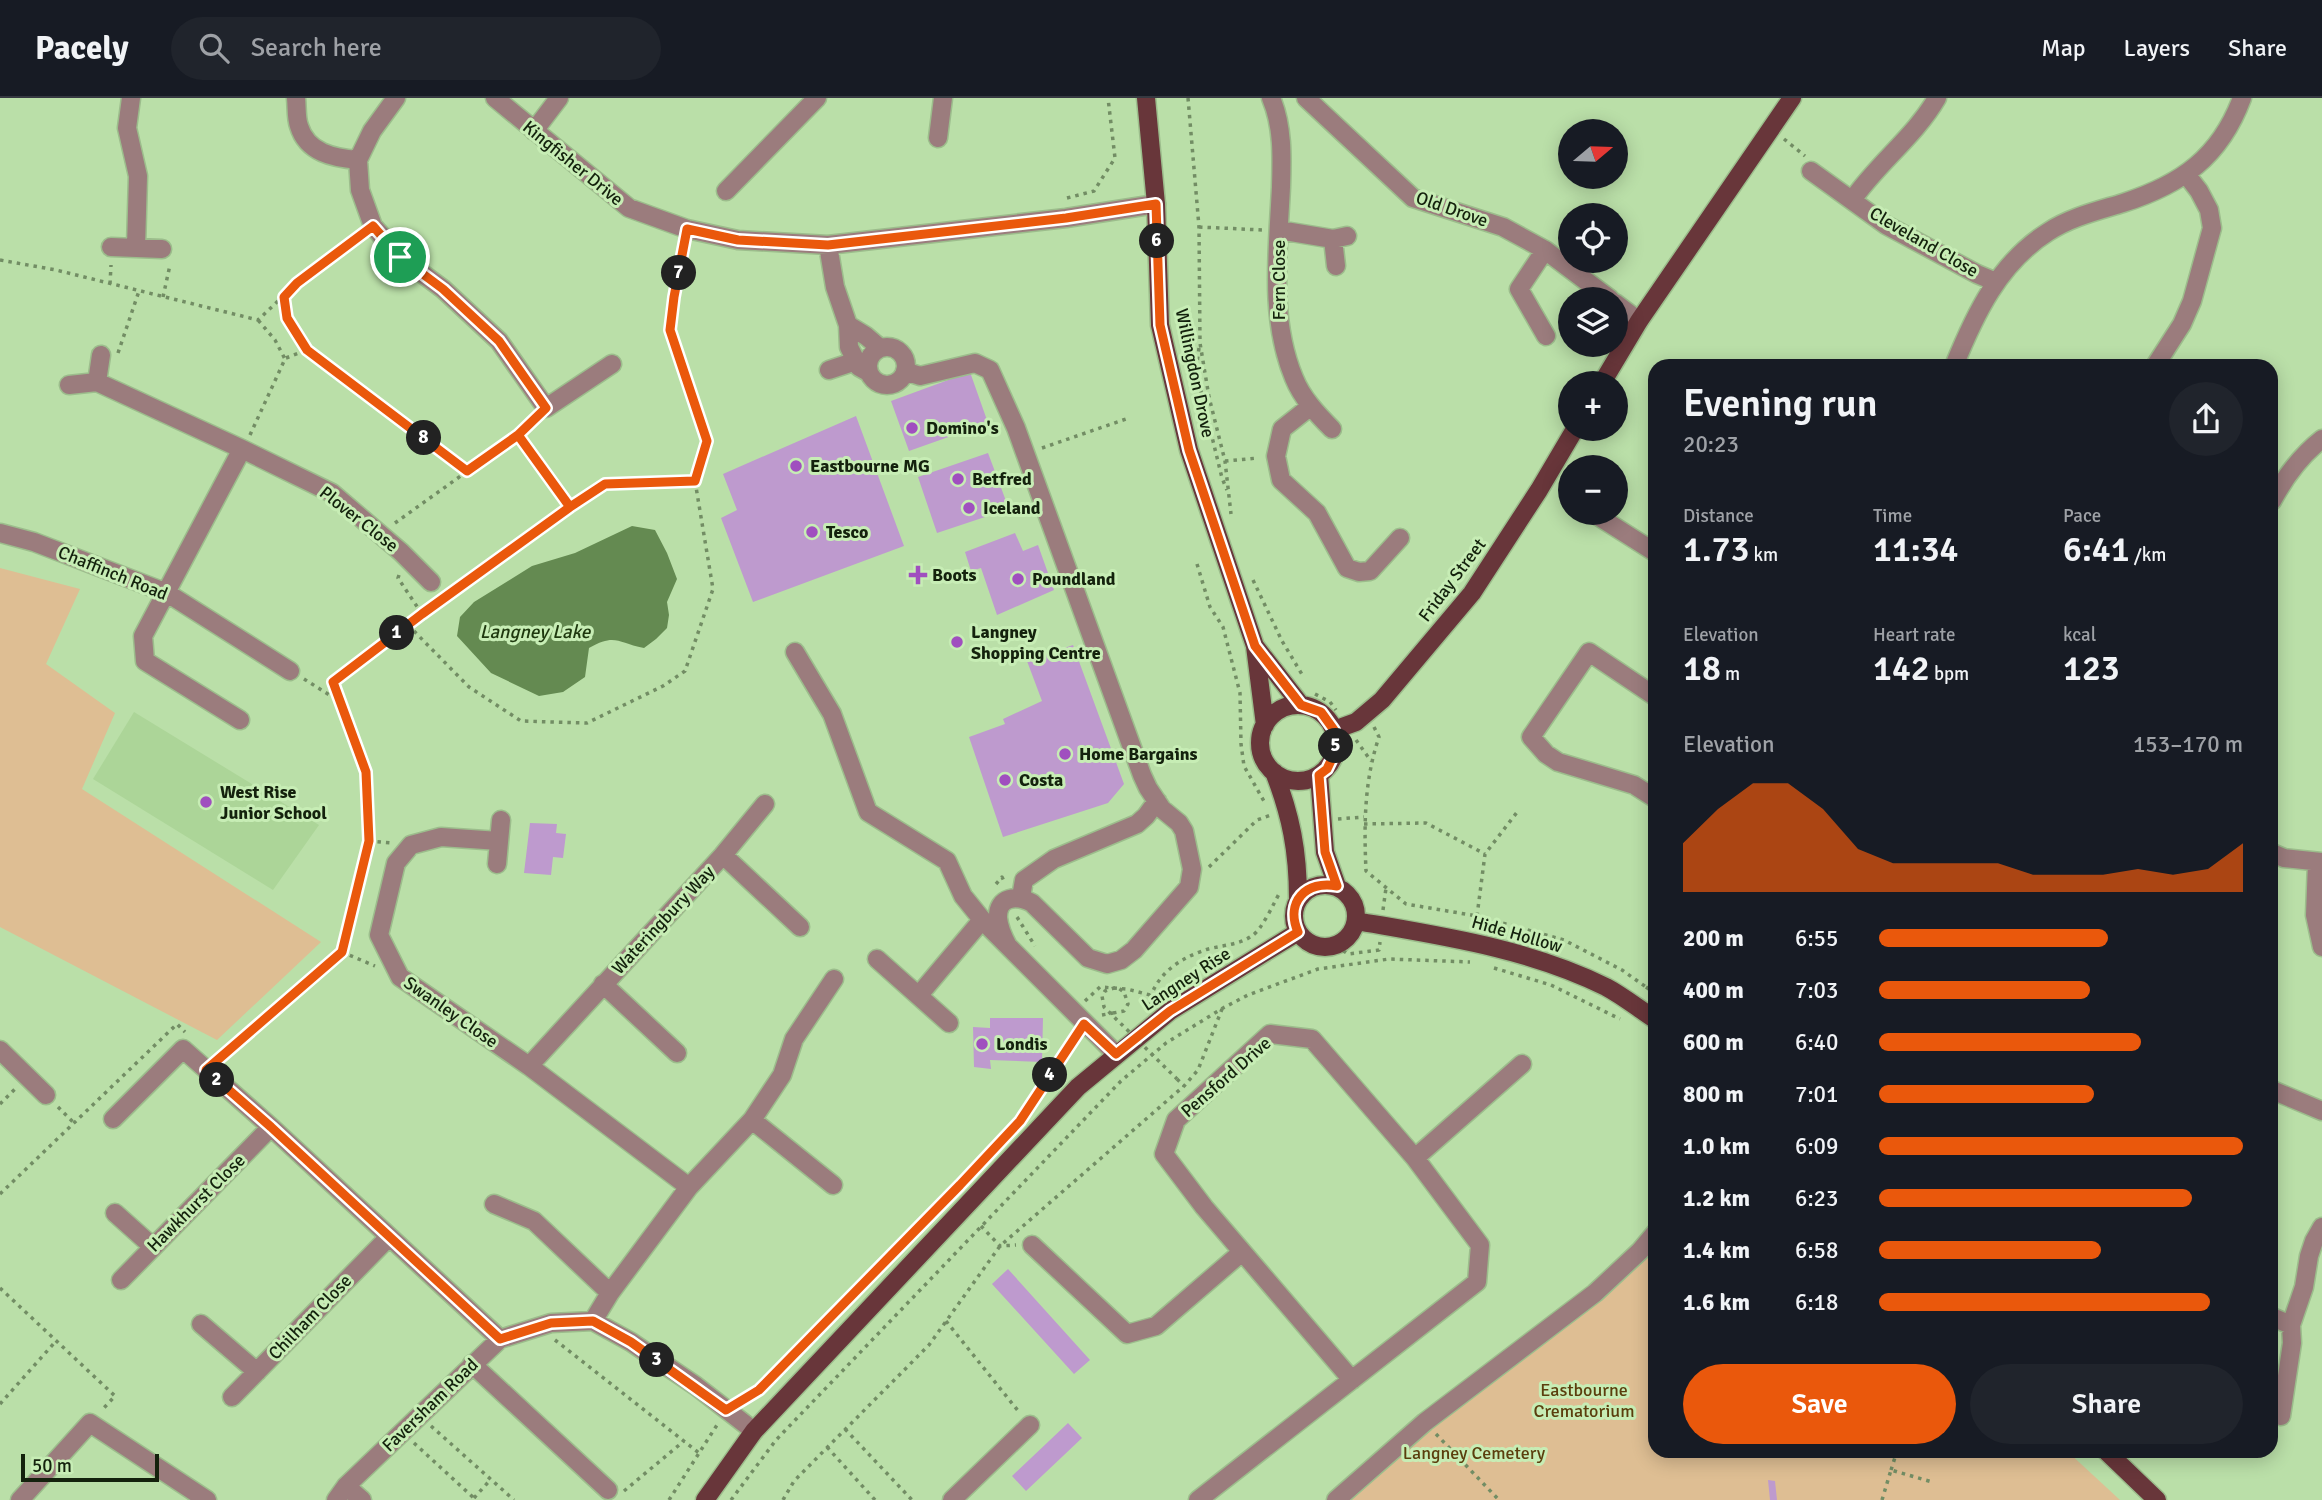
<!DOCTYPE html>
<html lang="en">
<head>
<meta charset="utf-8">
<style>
  body { margin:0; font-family:Signika,sans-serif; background:#20242c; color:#f1f3f6; height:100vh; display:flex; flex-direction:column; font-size:26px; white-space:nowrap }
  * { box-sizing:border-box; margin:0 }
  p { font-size:23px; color:#9ea1a6 }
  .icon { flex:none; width:38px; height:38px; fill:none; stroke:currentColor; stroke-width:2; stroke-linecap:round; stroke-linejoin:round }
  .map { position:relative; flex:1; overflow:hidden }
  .sheet { position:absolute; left:1648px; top:261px; width:630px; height:1099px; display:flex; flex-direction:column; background:#171b24; border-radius:21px; box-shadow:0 4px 18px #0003 }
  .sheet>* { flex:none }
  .needle { width:46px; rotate:71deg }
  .controls { position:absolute; left:1558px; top:21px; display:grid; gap:14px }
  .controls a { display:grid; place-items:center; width:70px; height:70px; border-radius:50%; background:#171b24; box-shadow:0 4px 18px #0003; font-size:35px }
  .scale { position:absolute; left:21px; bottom:18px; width:138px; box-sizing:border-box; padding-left:7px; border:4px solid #14220d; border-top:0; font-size:19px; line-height:24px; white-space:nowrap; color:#14220d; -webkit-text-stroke:5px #c7edb5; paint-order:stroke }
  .pin { position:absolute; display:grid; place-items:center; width:60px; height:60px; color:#fff; margin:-30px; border:4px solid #fff; border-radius:50%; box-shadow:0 2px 7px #0007 }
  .km { position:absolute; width:35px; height:35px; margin:-18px; border-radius:50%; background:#222; color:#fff; font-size:19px; line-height:35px; text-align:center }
  .round { display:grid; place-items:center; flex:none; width:74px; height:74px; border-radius:37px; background:#20242c }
  .overview { display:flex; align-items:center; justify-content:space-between; height:119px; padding:0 35px }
  h1 { font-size:38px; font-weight:600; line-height:52px }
  .figures { display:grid; grid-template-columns:repeat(3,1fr); gap:10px; height:119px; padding:7px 35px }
  .figures div { display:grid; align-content:center }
  .figures b { font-size:35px; font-weight:600 }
  .figures small { font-size:19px; font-weight:400 }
  .figures p { font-size:19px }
  .chart { height:196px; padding:14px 35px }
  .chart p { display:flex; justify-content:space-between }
  .chart svg { width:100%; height:126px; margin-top:7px; fill:#ea580c; opacity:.7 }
  .primary-button { display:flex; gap:14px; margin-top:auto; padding:14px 35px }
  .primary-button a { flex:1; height:80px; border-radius:42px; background:#ea580c; color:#fff; font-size:28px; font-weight:600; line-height:80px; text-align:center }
  .primary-button a+a { background:#20242c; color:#f1f3f6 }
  ul { padding:0 35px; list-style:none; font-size:23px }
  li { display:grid; grid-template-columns:112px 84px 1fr; align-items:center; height:52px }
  li i { height:18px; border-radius:9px; background:#ea580c }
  header { display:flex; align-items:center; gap:42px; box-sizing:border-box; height:98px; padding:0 35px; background:#171b24; border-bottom:2px solid #363941 }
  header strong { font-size:33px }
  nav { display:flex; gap:38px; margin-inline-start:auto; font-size:24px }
  .search { width:490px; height:63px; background:#20242c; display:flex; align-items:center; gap:18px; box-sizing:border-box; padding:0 24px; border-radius:38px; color:#9ea1a6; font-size:26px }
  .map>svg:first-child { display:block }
  .built { fill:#acd598 }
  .green { fill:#debe93 }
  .water { fill:#648a51 }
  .building { fill:#be9ace }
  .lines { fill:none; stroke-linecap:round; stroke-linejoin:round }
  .minor-casing { stroke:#9cbd8c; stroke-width:21 }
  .major-casing { stroke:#9cbd8c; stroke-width:21 }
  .path { stroke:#728d64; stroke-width:3.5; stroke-dasharray:3.5 5; stroke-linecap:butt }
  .minor { stroke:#9b7c7d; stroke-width:18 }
  .major { stroke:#68363a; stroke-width:18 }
  .path-bridge { stroke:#728d64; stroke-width:3.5; stroke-dasharray:3.5 5; stroke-linecap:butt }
  .route-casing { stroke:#fff; stroke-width:14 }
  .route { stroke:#ea580c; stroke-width:9 }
  .poi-dot { fill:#a04fbf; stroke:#c7edb5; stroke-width:2.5 }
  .labels { text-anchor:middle; stroke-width:6; stroke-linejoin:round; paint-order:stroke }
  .street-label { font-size:18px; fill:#14220d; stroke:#c7edb5 }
  .poi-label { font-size:18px; font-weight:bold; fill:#14220d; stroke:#c7edb5; text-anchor:start }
  .park-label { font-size:18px; fill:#5b3e0d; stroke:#c7edb5 }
  .water-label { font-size:19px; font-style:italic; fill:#1e380e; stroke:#c7edb5 }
</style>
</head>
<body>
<header>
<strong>Pacely</strong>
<div class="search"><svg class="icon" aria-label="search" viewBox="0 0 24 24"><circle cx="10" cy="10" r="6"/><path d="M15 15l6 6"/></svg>Search here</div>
<nav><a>Map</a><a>Layers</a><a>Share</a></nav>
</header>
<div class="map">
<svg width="2322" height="1402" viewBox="0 0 2322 1402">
  <rect width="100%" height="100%" fill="#badfa8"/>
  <!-- built -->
  <path class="built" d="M134 614 319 727 273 792 93 681Z"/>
  <!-- green -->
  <path class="green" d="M0 470 80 491 46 566 115 615 82 691 321 844 217 942 0 829Z
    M1655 1147 1656 1353H2067L2120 1402H1350L1481 1289Z"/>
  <!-- water -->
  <path class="water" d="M632 428 655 432 667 455 677 481 667 504 669 517 667 530 656 541 644 550C617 545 616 535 589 550L585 579 563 594 539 598 491 575 457 538 460 519 474 504 532 468 575 455Z"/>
  <!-- building -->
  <path class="building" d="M970 274 988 325 909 353 891 303Z
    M856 318 904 448 753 504 721 420 737 412 723 376Z
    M988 355 1009 411 937 435 918 379Z
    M1015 435 1023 453 1038 447 1054 492 997 517 981 470 971 473 965 454Z
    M1073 547 1124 686 1108 705 1003 739 969 639 1005 626 1003 621 1042 603 1027 563Z
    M530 725 557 726 556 735 566 736 563 760 553 759 551 777 524 775Z
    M990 920H1043L1042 964 990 962 991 971 974 969 973 929 990 930Z
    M1008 1171 1090 1262 1074 1276 992 1186Z
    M1068 1325 1082 1340 1026 1393 1012 1378Z
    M1768 1382 1775 1383 1777 1402H1770Z"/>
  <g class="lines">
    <defs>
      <path id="minor" d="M131 0 127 30 138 78 136 149
        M296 0C297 9 296 20 299 28 307 55 334 60 358 62
        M396 0 372 33 358 62 360 92 373 128 400 159 443 191 499 243 546 310 612 266
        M495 0 629 110 687 131 738 142 828 147 1066 120 1156 106
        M1271 0C1283 28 1282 59 1281 89 1278 153 1269 220 1294 280 1302 300 1317 316 1332 331
        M1306 0 1413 100 1503 129 1545 152 1610 201
        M534 33 559 0
        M938 40 943 0
        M1811 73 1886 127 1977 176 1996 184
        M726 93 817 0
        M1853 101C1878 65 1915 38 1937 0
        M1279 132 1333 141 1347 138
        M1333 141 1336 168
        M828 147 835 189 848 227 849 249 859 269 868 274
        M111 149 162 151
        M1545 152 1519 191 1546 238
        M1615 205 1639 223
        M848 227 866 238 880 250
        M868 268a19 19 0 1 1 38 0a19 19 0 1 1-38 0Z
        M1954 268C1975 216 1999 165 2048 134 2071 119 2097 113 2123 105 2182 86 2220 59 2242 0
        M2155 268 2182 226 2192 203 2212 130 2209 112 2199 93 2186 76
        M829 272 856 263
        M905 273 920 278 975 265 990 272 1016 330 1142 677 1148 690 1162 711 1179 725 1184 733 1192 771 1189 789 1134 852 1121 862 1107 866 1088 860 1032 805C1017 797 997 798 998 820 999 830 1003 839 1008 848
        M97 284 101 257
        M69 287 97 284 242 351 332 395 401 454 431 484
        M1311 308 1282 331 1276 358 1281 382 1317 415 1347 470 1359 474 1370 473 1400 440
        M2272 403C2285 379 2300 358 2322 341
        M1593 415 1656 455
        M0 435 34 444 167 495 290 573
        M795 554 832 616 868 714 947 763 963 798 984 824 1116 956
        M1656 599 1589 554 1531 639 1546 656 1558 664 1634 687 1656 701
        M240 622 145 563 143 538 242 351
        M499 743 441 739 411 747 396 765 379 837 400 879 529 968 689 1089
        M2272 755 2284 760 2322 764
        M723 757 800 829
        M2317 765 2315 817 2322 849
        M497 766 501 722
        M1021 799 1024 782 1054 761 1137 726 1146 718 1157 703
        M877 861 949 925
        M603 886 677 955
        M919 897 982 822
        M0 952 46 997
        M529 968 723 757 765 706
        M2272 992 2322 1013
        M113 1021 183 951 271 1029 500 1241
        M752 1022 833 1087
        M1415 1060 1522 966
        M494 1106 534 1123 610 1195
        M115 1115 153 1149
        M1032 1147 1127 1236 1156 1228 1242 1154
        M121 1182 271 1029
        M2272 1219 2291 1227
        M593 1223 610 1195 689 1089 752 1022 782 977 794 941 834 881
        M201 1226 257 1274
        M472 1266 608 1392
        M232 1299 389 1139
        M2281 1318 2292 1245 2291 1227 2304 1189 2309 1158 2314 1143 2322 1129
        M346 1388 362 1402
        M20 1402 90 1325 207 1402
        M336 1402 346 1388 500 1241 551 1225 593 1223 631 1244 696 1288 754 1333
        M952 1402 1030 1327
        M1198 1402 1477 1184 1480 1147 1415 1060 1312 941 1270 936 1176 1022 1164 1056 1204 1109 1352 1282
        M1336 1402 1425 1324 1595 1195 1640 1153 1656 1134"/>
      <path id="major" d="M1146 0 1156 106 1160 227 1189 352 1255 548 1265 627
        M1602 285 1639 223 1792 0
        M1255 548 1301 607
        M1260 645a38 38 0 1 1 76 0a38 38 0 1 1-76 0Z
        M1334 632 1356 624 1382 602 1472 495 1539 392 1575 331
        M1274 674C1291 718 1298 753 1298 801
        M1319 677 1325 754 1337 788
        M1294 818a31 31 0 1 1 62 0a31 31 0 1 1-62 0Z
        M1356 823C1441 838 1527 850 1606 889 1623 898 1639 911 1656 922
        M2106 1353 2157 1402
        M705 1402 754 1333 1078 989 1170 913 1298 834"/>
    </defs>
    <!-- minor casing -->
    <use href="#minor" class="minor-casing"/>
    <!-- major casing -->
    <use href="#major" class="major-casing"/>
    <!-- path -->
    <path class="path" d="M1188 0 1199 129 1200 245 1209 299 1225 363 1231 416
      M1784 41 1805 58
      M1067 100 1094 93 1115 60 1108 0
      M1199 129 1263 132
      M0 162 56 172 258 222 297 185 359 138
      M110 186 111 167
      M163 199 170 167
      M284 199 287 220 307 252 467 373
      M1199 250 1196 273 1222 380 1227 392
      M118 255 139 193
      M286 260 307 252
      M250 337 285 261 275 242 258 222
      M518 337 570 409
      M1042 350 1126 321
      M1225 363 1258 360
      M395 425 518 337 535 321
      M1197 466 1210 509 1223 529 1240 595 1241 646 1244 668 1265 705
      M399 477 398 480 422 516
      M1253 482 1282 543 1303 578
      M408 527 469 589 521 623 587 625 663 588 685 573 713 491 695 383 707 343 670 232 684 147
      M304 581 339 603
      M1315 596 1330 604 1336 612
      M1374 629 1379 639C1364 683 1364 727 1366 773L1406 806 1477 818 1564 842 1622 872 1646 889
      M1356 642 1371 663
      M1338 721 1364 719
      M1364 726 1426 725 1485 756
      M369 743 391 745
      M1209 769 1257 722 1271 717
      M996 786 1002 779 1005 785
      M1383 812 1386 790
      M1477 818 1485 756 1518 713
      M1017 819 1035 848
      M1336 848 1348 856 1379 852 1380 844
      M342 854 375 868
      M1494 870 1551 887 1620 921
      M1646 889 1656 896
      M1085 903 1100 889 1127 891 1150 897
      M1148 908C1154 879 1175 863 1202 853 1218 847 1239 848 1253 837 1262 831 1274 805 1279 796
      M1102 917 1113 915
      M218 961 342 854 369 743 366 674 333 584 422 516 605 386 695 383
      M1177 981 1184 988
      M0 1006 16 990
      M58 1009 74 1025
      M1020 1023 1076 939
      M0 1096 177 926 185 934
      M981 1128 1000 1148 1016 1147
      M0 1190 115 1298 102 1312
      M946 1223 1019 1314
      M555 1242 699 1355
      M742 1303 759 1292 928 1120
      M0 1306 56 1243
      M431 1328 514 1402
      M845 1331 912 1402
      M1436 1336 1499 1402
      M414 1345 476 1402
      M827 1349 875 1402
      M1891 1372 1897 1353
      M624 1393 684 1343
      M474 1400 491 1381
      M669 1402 717 1327
      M731 1402 776 1342 1121 983 1166 945 1223 910 1248 897 1318 871 1389 861 1470 864
      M783 1402 794 1383 929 1247 1000 1148 1184 988 1198 972 1222 911
      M1882 1402 1891 1372 1932 1384"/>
    <!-- minor -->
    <use href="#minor" class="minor"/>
    <!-- major -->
    <use href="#major" class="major"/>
    <!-- path-bridge -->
    <path class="path-bridge" d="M1113 915 1124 913 1128 906 1124 894 1117 889 1105 893 1102 898 1104 909 1177 981"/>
  </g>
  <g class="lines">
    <defs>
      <path id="route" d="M400 159 443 191 499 243 546 310 518 337 570 409 422 516 333 584 366 674 369 743 342 854 206 972 271 1029 500 1241 551 1225 593 1223 631 1244 726 1312 759 1292 960 1087 1020 1023 1084 926 1116 956 1170 913 1298 834C1285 804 1306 782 1337 788L1325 754 1319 677 1327 671 1336 652 1334 632 1321 614 1301 607 1255 548 1189 352 1160 227 1156 106 1066 120 828 147 738 142 687 131 674 199 670 232 707 343 695 383 605 386 570 409 518 337 467 373 307 252 287 220 284 199 297 185 373 128 400 159"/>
    </defs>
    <!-- route casing -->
    <use href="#route" class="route-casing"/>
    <!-- route -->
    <use href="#route" class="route"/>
  </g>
  <!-- markers -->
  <g class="poi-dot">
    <circle cx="912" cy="330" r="7"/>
    <circle cx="796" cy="368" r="7"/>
    <circle cx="958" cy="381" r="7"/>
    <circle cx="969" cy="410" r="7"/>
    <circle cx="812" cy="434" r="7"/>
    <path d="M914.5 466.5h7v7h7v7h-7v7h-7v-7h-7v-7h7z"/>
    <circle cx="1018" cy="481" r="7"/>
    <circle cx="957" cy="544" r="7"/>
    <circle cx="1065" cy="656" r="7"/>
    <circle cx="1005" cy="682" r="7"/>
    <circle cx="206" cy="704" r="7"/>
    <circle cx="982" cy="946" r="7"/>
  </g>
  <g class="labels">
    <!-- street labels -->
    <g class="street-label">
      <text transform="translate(573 65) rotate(39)" y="6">Kingfisher Drive</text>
      <text transform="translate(1452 111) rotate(19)" y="6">Old Drove</text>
      <text transform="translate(1924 144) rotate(30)" y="6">Cleveland Close</text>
      <text transform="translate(1279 182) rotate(-90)" y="6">Fern Close</text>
      <text transform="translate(1195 275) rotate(78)" y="6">Willingdon Drove</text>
      <text transform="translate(359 421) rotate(38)" y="6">Plover Close</text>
      <text transform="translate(113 475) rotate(22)" y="6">Chaffinch Road</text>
      <text transform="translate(1452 482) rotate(-53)" y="6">Friday Street</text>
      <text transform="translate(663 822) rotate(-47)" y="6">Wateringbury Way</text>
      <text transform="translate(1517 836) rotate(16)" y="6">Hide Hollow</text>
      <text transform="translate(1186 881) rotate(-33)" y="6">Langney Rise</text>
      <text transform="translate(451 914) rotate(35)" y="6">Swanley Close</text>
      <text transform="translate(1226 979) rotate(-41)" y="6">Pensford Drive</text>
      <text transform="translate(196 1105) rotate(-45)" y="6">Hawkhurst Close</text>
      <text transform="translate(310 1219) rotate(-46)" y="6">Chilham Close</text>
      <text transform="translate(430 1307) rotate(-44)" y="6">Faversham Road</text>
    </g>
    <!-- poi labels -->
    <g class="poi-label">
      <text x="926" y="336">Domino's</text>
      <text x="810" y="374">Eastbourne MG</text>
      <text x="972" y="387">Betfred</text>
      <text x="983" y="416">Iceland</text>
      <text x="826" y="440">Tesco</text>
      <text x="932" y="483">Boots</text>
      <text x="1032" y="487">Poundland</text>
      <text x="971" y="540">Langney<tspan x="971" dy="21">Shopping Centre</tspan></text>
      <text x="1079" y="662">Home Bargains</text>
      <text x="1019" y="688">Costa</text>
      <text x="220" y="700">West Rise<tspan x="220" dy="21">Junior School</tspan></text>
      <text x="996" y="952">Londis</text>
    </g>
    <!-- park labels -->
    <g class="park-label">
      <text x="1584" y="1298">Eastbourne<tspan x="1584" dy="21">Crematorium</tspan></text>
      <text x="1474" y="1361">Langney Cemetery</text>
    </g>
    <!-- water labels -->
    <g class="water-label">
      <text x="535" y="540">Langney Lake</text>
    </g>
  </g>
</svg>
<div class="controls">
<a><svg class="needle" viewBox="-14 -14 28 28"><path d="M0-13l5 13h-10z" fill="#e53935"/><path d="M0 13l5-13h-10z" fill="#9ea1a6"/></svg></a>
<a><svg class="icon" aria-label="locate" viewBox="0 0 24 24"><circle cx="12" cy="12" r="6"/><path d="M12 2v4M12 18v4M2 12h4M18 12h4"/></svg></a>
<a><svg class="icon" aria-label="layers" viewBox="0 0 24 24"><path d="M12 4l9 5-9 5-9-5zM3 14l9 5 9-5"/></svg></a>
<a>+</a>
<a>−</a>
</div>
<div class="scale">50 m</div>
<div class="pin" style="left:400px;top:159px;background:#1e9e55"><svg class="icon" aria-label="arrive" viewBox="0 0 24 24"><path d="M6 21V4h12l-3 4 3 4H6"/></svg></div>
<b class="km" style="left:397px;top:535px">1</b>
<b class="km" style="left:217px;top:982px">2</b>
<b class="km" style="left:657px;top:1262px">3</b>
<b class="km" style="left:1050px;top:977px">4</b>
<b class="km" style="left:1336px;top:648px">5</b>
<b class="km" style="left:1157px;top:143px">6</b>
<b class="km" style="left:679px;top:175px">7</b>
<b class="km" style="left:424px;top:340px">8</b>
<section class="sheet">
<div class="overview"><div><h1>Evening run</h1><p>20:23</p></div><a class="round"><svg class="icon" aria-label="share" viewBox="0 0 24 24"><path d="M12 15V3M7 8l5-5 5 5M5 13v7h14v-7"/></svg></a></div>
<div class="figures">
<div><p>Distance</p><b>1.73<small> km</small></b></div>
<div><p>Time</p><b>11:34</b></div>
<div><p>Pace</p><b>6:41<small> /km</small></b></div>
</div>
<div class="figures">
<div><p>Elevation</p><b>18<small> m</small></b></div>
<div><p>Heart rate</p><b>142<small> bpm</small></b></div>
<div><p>kcal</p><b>123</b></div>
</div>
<div class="chart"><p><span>Elevation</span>153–170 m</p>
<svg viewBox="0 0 160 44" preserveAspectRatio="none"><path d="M0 44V27L10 15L20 6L30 6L40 15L50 29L60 34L70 34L80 34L90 34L100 38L110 38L120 38L130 36L140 38L150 36L160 27V44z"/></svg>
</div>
<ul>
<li><b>200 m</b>6:55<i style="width:63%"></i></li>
<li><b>400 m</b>7:03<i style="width:58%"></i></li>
<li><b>600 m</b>6:40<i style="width:72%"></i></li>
<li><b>800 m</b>7:01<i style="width:59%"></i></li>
<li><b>1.0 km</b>6:09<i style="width:100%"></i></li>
<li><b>1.2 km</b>6:23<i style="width:86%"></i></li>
<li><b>1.4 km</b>6:58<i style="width:61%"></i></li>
<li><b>1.6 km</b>6:18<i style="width:91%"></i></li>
</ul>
<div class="primary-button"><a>Save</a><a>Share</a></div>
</section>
</div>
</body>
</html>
